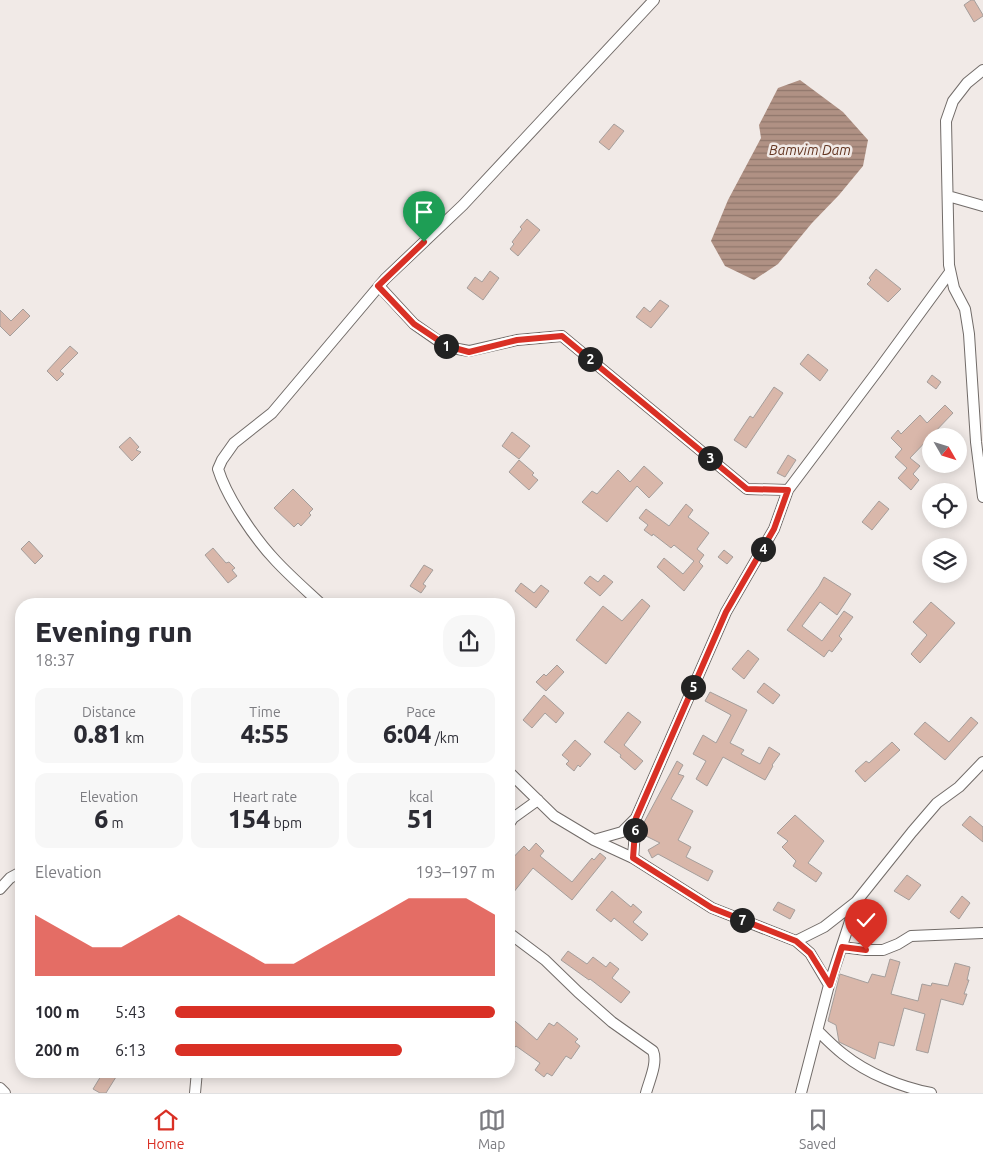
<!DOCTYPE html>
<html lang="en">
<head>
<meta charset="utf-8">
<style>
  body { margin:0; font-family:Ubuntu,sans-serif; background:#f7f7f7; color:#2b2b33; height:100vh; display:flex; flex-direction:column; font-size:19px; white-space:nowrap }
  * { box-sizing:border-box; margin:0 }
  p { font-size:16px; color:#7c7c81 }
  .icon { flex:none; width:28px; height:28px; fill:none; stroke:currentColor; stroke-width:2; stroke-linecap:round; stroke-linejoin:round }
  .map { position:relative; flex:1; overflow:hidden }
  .panel { position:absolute; left:15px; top:598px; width:500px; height:480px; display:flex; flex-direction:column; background:#fff; border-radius:20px; box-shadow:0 2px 12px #0003 }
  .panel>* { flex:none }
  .needle { width:32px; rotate:129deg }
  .controls { position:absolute; left:922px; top:428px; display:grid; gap:10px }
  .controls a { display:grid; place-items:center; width:45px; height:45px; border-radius:50%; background:#fff; box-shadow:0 2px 12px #0003; font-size:25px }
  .pin { position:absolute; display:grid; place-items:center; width:42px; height:42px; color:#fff; margin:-51px -21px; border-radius:50% 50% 50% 0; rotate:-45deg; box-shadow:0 0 5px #0007 }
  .pin .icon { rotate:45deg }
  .km { position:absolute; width:25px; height:25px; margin:-12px; border-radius:50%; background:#222; color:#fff; font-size:14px; line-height:25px; text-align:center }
  .round { display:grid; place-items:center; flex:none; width:52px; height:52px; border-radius:20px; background:#f7f7f7 }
  .headline { display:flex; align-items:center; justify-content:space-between; height:85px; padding:0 20px }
  h1 { font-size:28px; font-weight:800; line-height:38px }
  .figures { display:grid; grid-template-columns:repeat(3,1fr); gap:8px; height:85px; padding:5px 20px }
  .figures div { display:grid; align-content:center; border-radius:12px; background:#f7f7f7; text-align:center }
  .figures b { font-size:25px; font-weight:800 }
  .figures small { font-size:14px; font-weight:400 }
  .figures p { font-size:14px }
  .chart { height:140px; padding:10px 20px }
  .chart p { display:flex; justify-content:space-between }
  .chart svg { width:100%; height:90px; margin-top:5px; fill:#d93025; opacity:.7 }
  ul { padding:0 20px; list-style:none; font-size:16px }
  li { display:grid; grid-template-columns:80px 60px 1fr; align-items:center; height:38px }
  li i { height:12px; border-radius:6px; background:#d93025 }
  .menu { display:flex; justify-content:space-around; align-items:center; height:70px; border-top:1px solid #e1e1e2; background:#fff; font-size:14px; color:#7c7c81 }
  .menu a { display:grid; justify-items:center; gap:2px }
  .menu .active { color:#d93025 }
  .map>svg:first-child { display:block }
  .water { fill:url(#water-rules) }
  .building { fill:#d9b7aa; stroke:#a59e9b }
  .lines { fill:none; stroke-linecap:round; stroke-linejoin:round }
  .street-casing { stroke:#726c69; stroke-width:12 }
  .street { stroke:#fff; stroke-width:10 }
  .route-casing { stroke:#fff; stroke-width:10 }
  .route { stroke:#d93025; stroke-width:6 }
  .labels { text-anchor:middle; stroke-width:5; stroke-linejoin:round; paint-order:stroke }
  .water-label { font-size:14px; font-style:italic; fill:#643622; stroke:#f1eae7 }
</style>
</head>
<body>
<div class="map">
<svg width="983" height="1093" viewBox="0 0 983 1093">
  <defs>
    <pattern id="water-rules" width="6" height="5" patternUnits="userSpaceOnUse" patternTransform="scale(1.25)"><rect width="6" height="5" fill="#b09184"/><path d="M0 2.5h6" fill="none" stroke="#8f766b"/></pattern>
  </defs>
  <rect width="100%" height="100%" fill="#f1eae7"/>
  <!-- water -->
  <path class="water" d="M800 80 843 112 868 140 863 166 839 195 812 223 778 264 754 280 725 266 711 241 728 200 761 138 759 125 778 88Z"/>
  <!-- building -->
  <path class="building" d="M971 0H974L983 15V16L974 22 964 5Z
    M614 124 624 131 609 150 599 142Z
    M527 219 540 230 518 256 510 249 514 244 512 242 522 229 520 227Z
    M876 269 901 289 888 302 867 284 871 280 869 278Z
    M490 271 499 278 483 300 467 288 475 277 482 282Z
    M660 300 669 306 651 328 636 317 644 307 650 312Z
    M23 309 30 316 10 336 0 326V310L11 321Z
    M70 346 78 353 60 371 64 374 57 381 47 371Z
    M808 354 828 370 820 381 800 364Z
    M932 375 941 382 936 389 927 382Z
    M774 387 783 393 746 448 734 440 750 416 753 418Z
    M945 405 953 413 910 458 920 466 913 474 919 480 911 490 898 478 907 468 895 457 902 449 891 438 898 430 901 434 920 415 927 423Z
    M512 432 530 446 519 459 502 446Z
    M130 437 139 447 136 450 141 452 132 461 119 447Z
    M788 455 796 460 785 477 777 473Z
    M519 460 534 473 532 475 538 480 529 490 509 472Z
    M644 466 663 483 649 498 637 486 607 522 582 502 592 491 597 494 618 470 630 482Z
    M293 489 313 509 309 513 311 515 301 526 298 523 294 527 274 508Z
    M879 501 889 509 872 530 862 522Z
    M686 504 693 510 688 517 709 533 697 549 704 555 699 562 703 566 684 591 657 567 664 558 683 574 694 561 674 545 671 548 653 534 652 536 644 530 648 525 639 518 646 509 669 526Z
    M29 541 43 556 35 564 21 549Z
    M213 548 226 563 229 562 235 568 232 570 237 576 228 583 205 555Z
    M724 550 733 557 727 564 718 557Z
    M424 565 433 570 423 584 426 586 421 593 410 586Z
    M604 575 613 582 600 596 584 583 590 576 598 582Z
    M824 577 851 594 837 615 820 602 802 626 822 641 844 611 853 617 839 636 842 639 832 652 829 650 824 657 787 630 819 586Z
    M521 583 534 593 541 585 549 591 536 608 515 591Z
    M642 599 650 606 606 664 576 640 603 606 622 621Z
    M931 602 955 623 920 663 911 654 927 635 913 622Z
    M748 650 759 659 744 679 732 669Z
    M557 665 564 672 546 691 536 682 544 674 546 676Z
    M764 683 780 695 773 704 757 692Z
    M710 692 747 710 730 743 744 750 741 754 760 764 769 747 780 754 772 765 773 766 765 780 723 757 707 786 696 779 706 761 693 754 703 735 716 743 731 715 705 701Z
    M544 695 564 713 556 723 545 713 532 728 523 720Z
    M628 712 641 722 624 745 643 761 635 770 620 757 621 755 604 742Z
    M971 717 978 723 945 760 914 734 925 722 949 742Z
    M575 740 591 754 580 767 578 765 574 771 566 764 569 761 562 755Z
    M892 742 900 750 865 782 855 771 866 761 869 763Z
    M677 761 683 765 678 774 684 776 671 799 693 811 678 840 691 847 686 857 713 871 708 881 658 854 652 858 648 850 660 843 642 834V826Z
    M795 815 824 841 808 863 822 873 816 882 793 866 796 861 782 847 788 841 777 833Z
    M970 816 983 827V842L962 825Z
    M536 843 544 851 540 856 572 882 592 858 594 860 600 853 606 858 572 900 533 868 513 893 509 889V862L524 846 529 851Z
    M907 875 921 885 909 900 894 891Z
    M612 891 631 907 633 904 642 912 633 922 648 934 642 941 614 918 611 922 596 910Z
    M962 896 970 903 959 919 950 912Z
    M778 902 795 910 790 919 773 910Z
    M568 951 587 964 593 957 606 967 610 962 619 969 612 978 630 992 621 1003 590 979 589 980 561 960Z
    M890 959 900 962 891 994 918 1001 922 984 931 986 932 983 948 986 955 963 970 967 967 980H969L964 994H967L963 1005 941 999 928 1053 916 1050 925 1014 904 1008 894 1046 879 1042 875 1059 839 1042 836 1025 828 1021 840 974 868 983 872 974 885 977Z
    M509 1016 537 1040 549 1023 554 1026 557 1022 578 1039 575 1042 580 1046 571 1059 566 1056 552 1076 547 1073 544 1077 535 1070 540 1063 516 1046 509 1054Z
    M104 1071 116 1077 106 1093H100L93 1089Z"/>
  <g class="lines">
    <defs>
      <path id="street" d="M983 70 967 83 953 101 946 121 949 265 954 288 965 309 969 334 976 442 983 497
        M948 196 983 206
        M379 286 414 324 447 347 469 351 517 340 562 336 747 489 788 490
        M321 604C306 590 290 576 276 561 255 539 227 498 218 469L222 460 234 443 272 413 385 279 463 205 654 0
        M509 772 554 816 594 840 633 858 712 908 796 941 810 953 829 985 801 1093
        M509 824 513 818 538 800
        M594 840 622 832 636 818 726 612 774 529 788 490 879 369 950 272
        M633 858 636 818
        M0 889 10 878 21 872
        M509 933 545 960 578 992 612 1022 653 1051C658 1063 649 1081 646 1093
        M796 941 824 927 856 902 912 832 937 803 959 787 983 762
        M842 947 866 950H883L898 944 911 936 983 933
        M829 985 856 903
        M818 1031C826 1039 834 1047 843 1054 868 1074 901 1087 931 1093
        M0 1088 5 1093
        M195 1093 197 1071"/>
    </defs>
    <!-- street casing -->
    <use href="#street" class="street-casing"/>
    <!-- street -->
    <use href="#street" class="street"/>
  </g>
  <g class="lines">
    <defs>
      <path id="route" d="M424 242 378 286 414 324 447 346 469 352 517 340 562 336 747 489 788 490 774 529 726 612 636 818 633 858 712 908 796 941 810 953 830 985 842 947 866 950"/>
    </defs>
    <!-- route casing -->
    <use href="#route" class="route-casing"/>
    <!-- route -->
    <use href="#route" class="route"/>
  </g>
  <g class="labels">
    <!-- water labels -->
    <g class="water-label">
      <text x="810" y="155">Bamvim Dam</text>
    </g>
  </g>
</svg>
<div class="controls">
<a><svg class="needle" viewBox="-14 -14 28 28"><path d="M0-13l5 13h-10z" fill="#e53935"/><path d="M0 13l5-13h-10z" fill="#7c7c81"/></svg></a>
<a><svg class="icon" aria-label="locate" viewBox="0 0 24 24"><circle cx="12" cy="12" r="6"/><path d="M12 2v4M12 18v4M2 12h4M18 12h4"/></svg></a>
<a><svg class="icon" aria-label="layers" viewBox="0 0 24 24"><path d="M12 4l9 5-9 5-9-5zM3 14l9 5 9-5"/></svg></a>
</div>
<div class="pin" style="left:424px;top:242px;background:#1e9e55"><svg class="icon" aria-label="arrive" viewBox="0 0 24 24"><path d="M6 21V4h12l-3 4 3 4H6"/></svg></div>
<div class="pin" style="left:866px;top:950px;background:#d93025"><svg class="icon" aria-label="check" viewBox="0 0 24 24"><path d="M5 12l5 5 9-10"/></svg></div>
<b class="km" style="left:446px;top:346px">1</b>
<b class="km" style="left:590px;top:359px">2</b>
<b class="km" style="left:710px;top:458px">3</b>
<b class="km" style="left:763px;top:549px">4</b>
<b class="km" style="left:693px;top:687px">5</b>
<b class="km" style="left:635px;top:830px">6</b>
<b class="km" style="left:742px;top:920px">7</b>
<section class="panel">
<div class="headline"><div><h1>Evening run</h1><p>18:37</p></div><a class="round"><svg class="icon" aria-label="share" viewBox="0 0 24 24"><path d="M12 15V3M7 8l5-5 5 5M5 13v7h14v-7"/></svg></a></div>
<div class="figures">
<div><p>Distance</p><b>0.81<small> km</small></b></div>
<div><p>Time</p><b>4:55</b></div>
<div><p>Pace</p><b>6:04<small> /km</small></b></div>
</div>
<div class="figures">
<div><p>Elevation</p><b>6<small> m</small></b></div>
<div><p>Heart rate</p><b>154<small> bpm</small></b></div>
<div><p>kcal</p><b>51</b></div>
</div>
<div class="chart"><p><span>Elevation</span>193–197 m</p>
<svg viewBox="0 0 160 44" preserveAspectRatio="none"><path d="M0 44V14L10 22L20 30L30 30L40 22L50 14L60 22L70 30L80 38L90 38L100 30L110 22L120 14L130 6L140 6L150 6L160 14V44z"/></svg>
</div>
<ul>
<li><b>100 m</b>5:43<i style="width:100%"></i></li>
<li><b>200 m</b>6:13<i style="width:71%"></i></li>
</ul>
</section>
</div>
<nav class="menu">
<a class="active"><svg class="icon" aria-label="home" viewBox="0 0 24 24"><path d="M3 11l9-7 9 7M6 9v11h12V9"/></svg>Home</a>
<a><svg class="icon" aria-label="map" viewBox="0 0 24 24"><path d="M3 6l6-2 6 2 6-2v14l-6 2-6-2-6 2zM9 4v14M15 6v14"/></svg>Map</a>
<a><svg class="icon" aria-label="saved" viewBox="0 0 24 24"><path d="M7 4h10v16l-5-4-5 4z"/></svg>Saved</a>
</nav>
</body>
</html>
